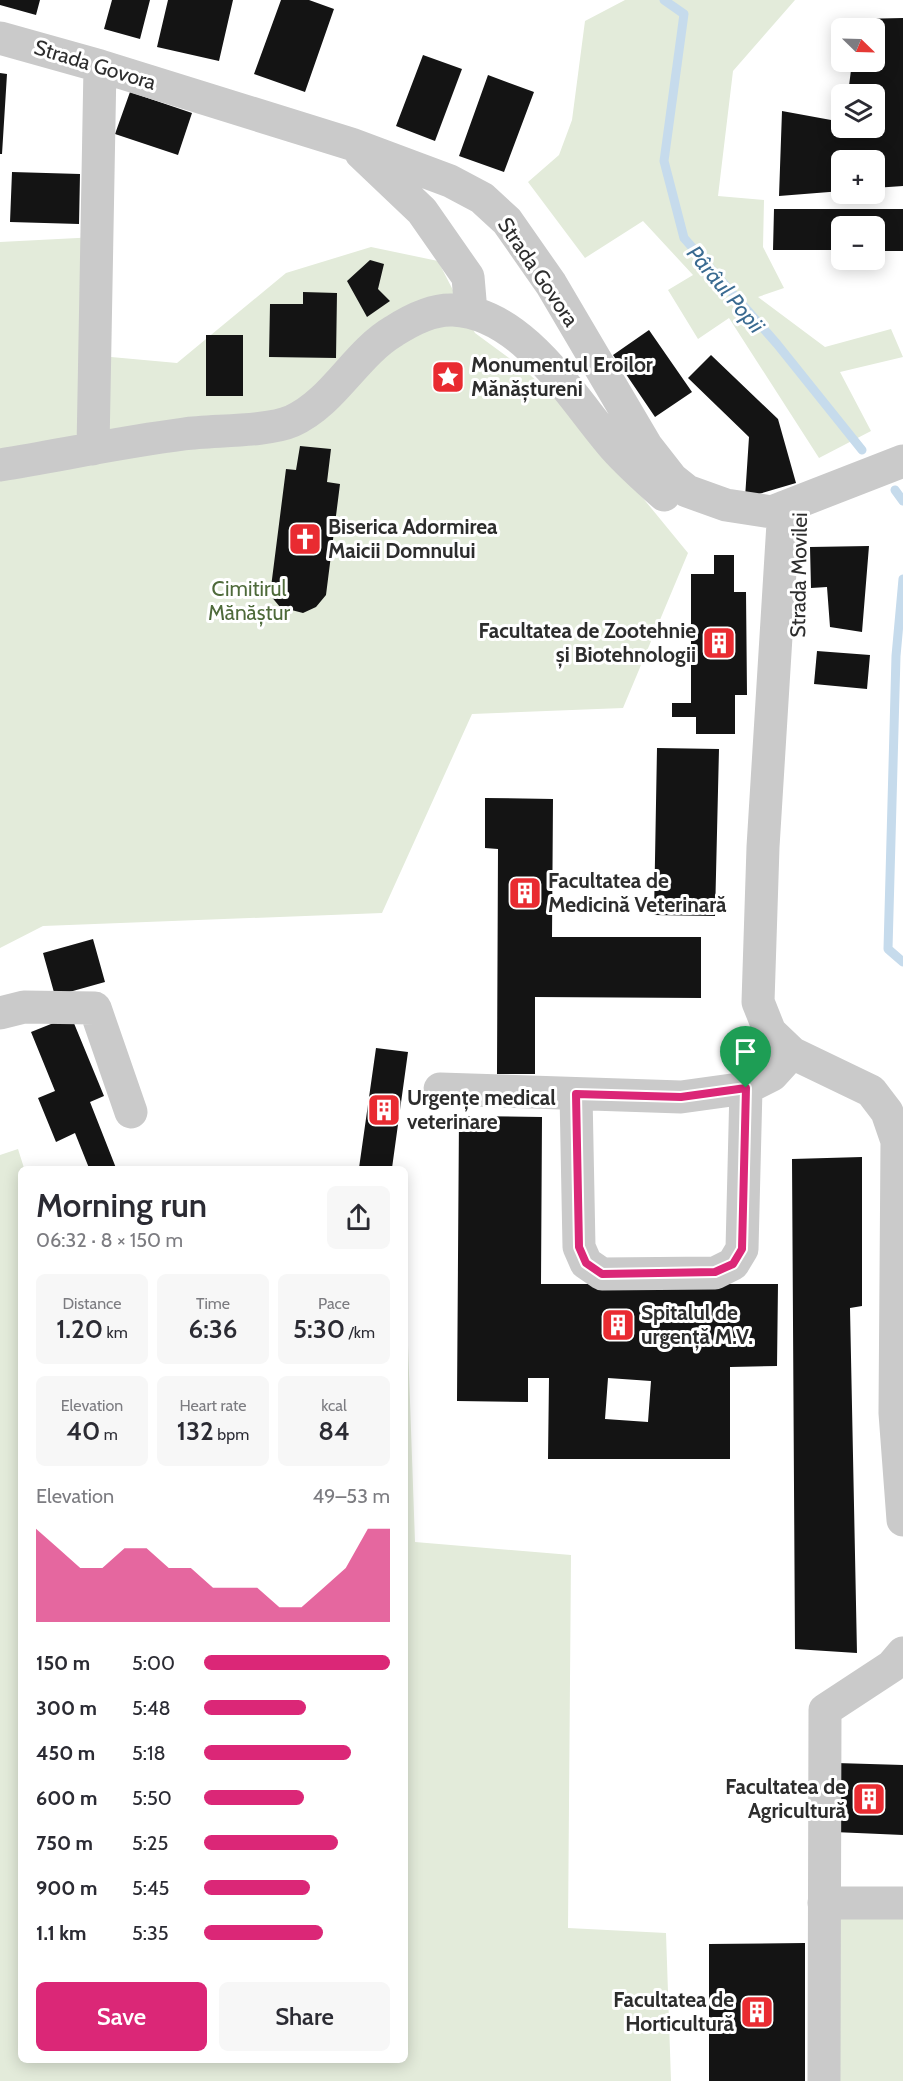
<!DOCTYPE html>
<html lang="en">
<head>
<meta charset="utf-8">
<style>
  body { margin:0; font-family:Cabin,sans-serif; background:#f7f7f7; color:#2b2b33; height:100vh; display:flex; flex-direction:column; font-size:22px; white-space:nowrap }
  * { box-sizing:border-box; margin:0 }
  p { font-size:20px; color:#7c7c81 }
  .icon { flex:none; width:33px; height:33px; fill:none; stroke:currentColor; stroke-width:2; stroke-linecap:round; stroke-linejoin:round }
  .map { position:relative; flex:1; overflow:hidden }
  .side { position:absolute; left:18px; top:1166px; width:390px; height:897px; display:flex; flex-direction:column; background:#fff; border-radius:9px; box-shadow:0 3px 15px #0003 }
  .side>* { flex:none }
  .needle { width:39px; rotate:113deg }
  .buttons { position:absolute; left:831px; top:18px; display:grid; gap:12px }
  .buttons a { display:grid; place-items:center; width:54px; height:54px; border-radius:9px; background:#fff; box-shadow:0 3px 15px #0003; font-size:30px }
  .pin { position:absolute; display:grid; place-items:center; width:51px; height:51px; color:#fff; margin:-62px -26px; border-radius:50% 50% 50% 0; rotate:-45deg; box-shadow:0 0 6px #0007 }
  .pin .icon { rotate:45deg }
  .round { display:grid; place-items:center; flex:none; width:63px; height:63px; border-radius:9px; background:#f7f7f7 }
  .overview { display:flex; align-items:center; justify-content:space-between; height:102px; padding:0 18px }
  h1 { font-size:33px; font-weight:600; line-height:45px }
  .stats { display:grid; grid-template-columns:repeat(3,1fr); gap:9px; height:102px; padding:6px 18px }
  .stats div { display:grid; align-content:center; border-radius:9px; background:#f7f7f7; text-align:center }
  .stats b { font-size:26px; font-weight:600 }
  .stats small { font-size:16px; font-weight:400 }
  .stats p { font-size:16px }
  .chart { height:168px; padding:12px 18px }
  .chart p { display:flex; justify-content:space-between }
  .chart svg { width:100%; height:108px; margin-top:6px; fill:#db2777; opacity:.7 }
  .cta { display:flex; gap:12px; margin-top:auto; padding:12px 18px }
  .cta a { flex:1; height:69px; border-radius:9px; background:#db2777; color:#fff; font-size:24px; font-weight:600; line-height:69px; text-align:center }
  .cta a+a { background:#f7f7f7; color:#2b2b33 }
  ul { padding:0 18px; list-style:none; font-size:20px }
  li { display:grid; grid-template-columns:96px 72px 1fr; align-items:center; height:45px }
  li i { height:15px; border-radius:8px; background:#db2777 }
  .map>svg:first-child { display:block }
  .green { fill:#e3ebda }
  .lines { fill:none; stroke-linecap:round; stroke-linejoin:round }
  .stream { stroke:#c6dbec; stroke-width:9 }
  .building { fill:#141414; fill-rule:evenodd }
  .minor { stroke:#cacaca; stroke-width:33 }
  .route-casing { stroke:#fff; stroke-width:12 }
  .route { stroke:#db2777; stroke-width:8 }
  .labels { text-anchor:middle; stroke-width:6; stroke-linejoin:round; paint-order:stroke }
  .street-label { font-size:21px; fill:#2d2d2d; stroke:#fff }
  .poi-label { font-size:21px; font-weight:bold; fill:#2d2d2d; stroke:#fff; text-anchor:start }
  .park-label { font-size:21px; fill:#4e6a3a; stroke:#fff }
  .water-label { font-size:22px; font-style:italic; fill:#3a6b91; stroke:#fff }
</style>
</head>
<body>
<div class="map">
<svg width="903" height="2081" viewBox="0 0 903 2081">
  <rect width="100%" height="100%" fill="#fff"/>
  <!-- green -->
  <path class="green" d="M625 0H795L733 71 718 196 764 200 763 247 784 288 758 297 825 347 891 329 903 357 840 372 871 431 819 458 729 318 698 339 668 290 693 275 643 221 585 258 528 182 559 155 572 120 585 21Z
    M97 237 111 357 177 363 286 273 371 247 438 261 475 333 521 367 574 414 688 553 623 708 472 714 382 913 43 926 0 948V242Z
    M18 1149 24 1168H21V2060H405V1345H408L415 1542 571 1555 568 1928 666 1933 671 2081H0V1155Z
    M824 1903H903V2081H824Z"/>
  <g class="lines">
    <!-- stream -->
    <path class="stream" d="M664 0 684 14 664 161 684 238 777 344 862 450
      M895 490 903 501
      M903 579 896 656 888 949 903 962"/>
  </g>
  <!-- building -->
  <path class="building" d="M0 0H40L36 15 0 5Z
    M112 0H150L140 39 104 29Z
    M168 0H233L219 61 157 47Z
    M281 0H309L334 9 305 92 254 74Z
    M903 18V186L874 188V160H842V191L779 196 782 111 842 122V128H874V94H848L852 62H874V28H857L858 19Z
    M423 55 462 69 435 141 396 126Z
    M0 73 7 74 2 154H0Z
    M488 75 534 92 504 172 459 156Z
    M130 92 192 113 178 155 115 134Z
    M12 172 80 174 79 224 10 222Z
    M774 209H903V251H874V226H842V250H773Z
    M370 260 384 264 378 289 390 301 367 317 347 281Z
    M303 292 337 293 336 358 269 357 270 304H303Z
    M649 330 692 392 655 417 613 355Z
    M206 335H243V396H206Z
    M711 355 778 419 796 483 745 498 749 437 688 378Z
    M300 446 331 449 327 482 340 484 326 595 316 607 303 613 280 607 270 595 286 469 296 470Z
    M869 546 862 632 830 627 827 587 811 588 810 547Z
    M714 555H734V592H746L747 695H735V734H696V717H672V703H691V574H714Z
    M817 651 870 655 867 689 814 684Z
    M657 748 719 749 715 916 654 915Z
    M485 798 553 799 552 937H701V998L535 997V1074H497L498 849 485 848Z
    M93 939 105 982 55 996 43 953Z
    M71 1016 104 1096 90 1102 116 1168H89L75 1133 56 1142 38 1098 55 1091 31 1032Z
    M376 1048 408 1052 392 1168H359Z
    M459 1116 542 1117 541 1284H778L777 1366 730 1367V1459H548L549 1378H528V1402L457 1401ZM608 1378 651 1381 648 1422 605 1419Z
    M862 1157V1306L850 1308 857 1653 795 1649 792 1159Z
    M836 1763 903 1765V1835L834 1832Z
    M805 1943V2081H709V1944Z"/>
  <g class="lines">
    <!-- minor -->
    <path class="minor" d="M0 38 100 66 351 144 450 181 482 198 507 221 551 284 647 447 672 479 687 491 726 505 772 512 903 461
      M361 153 422 211 468 277 471 312
      M93 449 100 66
      M0 465C61 455 122 442 184 434 213 430 267 432 292 421 334 402 355 354 394 331 411 320 433 309 453 310 524 313 573 400 614 447 629 464 647 480 664 495
      M784 507 763 847 758 1002 770 1032 792 1053 871 1091 887 1112 897 1141 895 1413 903 1520
      M0 1013 24 1007 95 1008 131 1112
      M440 1089 681 1097 746 1088 772 1075 792 1053
      M576 1094 579 1247 586 1263 602 1274 715 1273 733 1264 742 1249 746 1088
      M824 1903H903
      M824 2081 825 1710 892 1666 903 1653"/>
  </g>
  <g class="lines">
    <defs>
      <path id="route" d="M746 1088 742 1249 733 1264 715 1272 602 1274 586 1263 579 1247 576 1094 681 1097Z"/>
    </defs>
    <!-- route casing -->
    <use href="#route" class="route-casing"/>
    <!-- route -->
    <use href="#route" class="route"/>
  </g>
  <!-- icons -->
  <defs>
    <symbol id="sight-square" viewBox="-11 -11 22 22"><rect x="-9" y="-9" width="18" height="18" rx="4" fill="#e92b31" stroke="#fff"/><path d="M0-6L1.8-2.2L6-1.7L2.9 1.2L3.7 5.4L0 3.3L-3.7 5.4L-2.9 1.2L-6-1.7L-1.8-2.2Z" fill="#fff"/></symbol>
    <symbol id="church-square" viewBox="-11 -11 22 22"><rect x="-9" y="-9" width="18" height="18" rx="4" fill="#e92b31" stroke="#fff"/><path d="M-1.2-6h2.4v3.5h3.3v2.4h-3.3V6h-2.4V-.1h-3.3v-2.4h3.3Z" fill="#fff"/></symbol>
    <symbol id="building-square" viewBox="-11 -11 22 22"><rect x="-9" y="-9" width="18" height="18" rx="4" fill="#e92b31" stroke="#fff"/><path d="M-4-6H4V6H1V3H-1V6H-4ZM-2.5-4.3h1.7v1.8h-1.7ZM.8-4.3h1.7v1.8H.8ZM-2.5-1h1.7V.8h-1.7ZM.8-1h1.7V.8H.8Z" fill="#fff"/></symbol>
  </defs>
  <g fill-rule="evenodd">
    <use href="#sight-square" x="429" y="358" width="38" height="38"/>
    <use href="#church-square" x="286" y="520" width="38" height="38"/>
    <use href="#building-square" x="700" y="624" width="38" height="38"/>
    <use href="#building-square" x="506" y="874" width="38" height="38"/>
    <use href="#building-square" x="365" y="1091" width="38" height="38"/>
    <use href="#building-square" x="599" y="1306" width="38" height="38"/>
    <use href="#building-square" x="850" y="1780" width="38" height="38"/>
    <use href="#building-square" x="738" y="1993" width="38" height="38"/>
  </g>
  <g class="labels">
    <!-- street labels -->
    <g class="street-label">
      <text transform="translate(95 65) rotate(17)" y="7">Strada Govora</text>
      <text transform="translate(538 272) rotate(56)" y="7">Strada Govora</text>
      <text transform="translate(799 575) rotate(-89)" y="7">Strada Movilei</text>
    </g>
    <!-- poi labels -->
    <g class="poi-label">
      <text x="471" y="372">Monumentul Eroilor<tspan x="471" dy="24">Mănăștureni</tspan></text>
      <text x="328" y="534">Biserica Adormirea<tspan x="328" dy="24">Maicii Domnului</tspan></text>
      <text x="696" y="638" text-anchor="end">Facultatea de Zootehnie<tspan x="696" dy="24">și Biotehnologii</tspan></text>
      <text x="548" y="888">Facultatea de<tspan x="548" dy="24">Medicină Veterinară</tspan></text>
      <text x="407" y="1105">Urgențe medical<tspan x="407" dy="24">veterinare</tspan></text>
      <text x="641" y="1320">Spitalul de<tspan x="641" dy="24">urgență M.V.</tspan></text>
      <text x="846" y="1794" text-anchor="end">Facultatea de<tspan x="846" dy="24">Agricultură</tspan></text>
      <text x="734" y="2007" text-anchor="end">Facultatea de<tspan x="734" dy="24">Horticultură</tspan></text>
    </g>
    <!-- park labels -->
    <g class="park-label">
      <text x="249" y="596">Cimitirul<tspan x="249" dy="24">Mănăștur</tspan></text>
    </g>
    <!-- water labels -->
    <g class="water-label">
      <text transform="translate(726 289) rotate(50)" y="8">Pârâul Popii</text>
    </g>
  </g>
</svg>
<div class="buttons">
<a><svg class="needle" viewBox="-14 -14 28 28"><path d="M0-13l5 13h-10z" fill="#e53935"/><path d="M0 13l5-13h-10z" fill="#7c7c81"/></svg></a>
<a><svg class="icon" aria-label="layers" viewBox="0 0 24 24"><path d="M12 4l9 5-9 5-9-5zM3 14l9 5 9-5"/></svg></a>
<a>+</a>
<a>−</a>
</div>
<div class="pin" style="left:746px;top:1088px;background:#1e9e55"><svg class="icon" aria-label="arrive" viewBox="0 0 24 24"><path d="M6 21V4h12l-3 4 3 4H6"/></svg></div>
<section class="side">
<div class="overview"><div><h1>Morning run</h1><p>06:32 · 8 × 150 m</p></div><a class="round"><svg class="icon" aria-label="share" viewBox="0 0 24 24"><path d="M12 15V3M7 8l5-5 5 5M5 13v7h14v-7"/></svg></a></div>
<div class="stats">
<div><p>Distance</p><b>1.20<small> km</small></b></div>
<div><p>Time</p><b>6:36</b></div>
<div><p>Pace</p><b>5:30<small> /km</small></b></div>
</div>
<div class="stats">
<div><p>Elevation</p><b>40<small> m</small></b></div>
<div><p>Heart rate</p><b>132<small> bpm</small></b></div>
<div><p>kcal</p><b>84</b></div>
</div>
<div class="chart"><p><span>Elevation</span>49–53 m</p>
<svg viewBox="0 0 160 44" preserveAspectRatio="none"><path d="M0 44V6L10 14L20 22L30 22L40 14L50 14L60 22L70 22L80 30L90 30L100 30L110 38L120 38L130 30L140 22L150 6L160 6V44z"/></svg>
</div>
<ul>
<li><b>150 m</b>5:00<i style="width:100%"></i></li>
<li><b>300 m</b>5:48<i style="width:55%"></i></li>
<li><b>450 m</b>5:18<i style="width:79%"></i></li>
<li><b>600 m</b>5:50<i style="width:54%"></i></li>
<li><b>750 m</b>5:25<i style="width:72%"></i></li>
<li><b>900 m</b>5:45<i style="width:57%"></i></li>
<li><b>1.1 km</b>5:35<i style="width:64%"></i></li>
</ul>
<div class="cta"><a>Save</a><a>Share</a></div>
</section>
</div>
</body>
</html>
